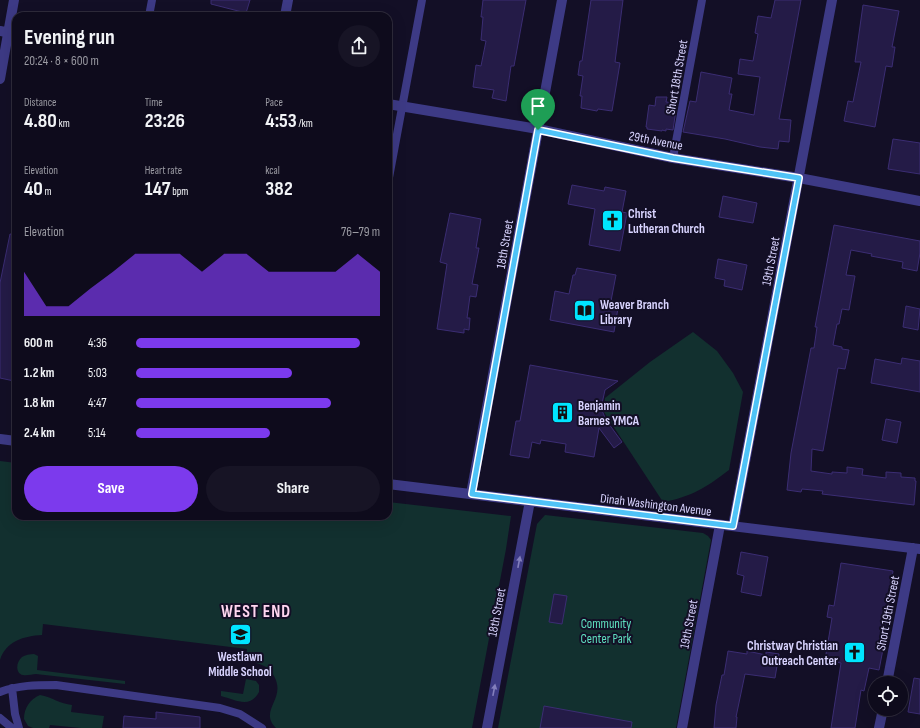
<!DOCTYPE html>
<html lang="en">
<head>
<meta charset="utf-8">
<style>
  body { margin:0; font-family:"Sofia Sans Condensed",sans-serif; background:#171425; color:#f1f3f6; height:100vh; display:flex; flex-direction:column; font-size:15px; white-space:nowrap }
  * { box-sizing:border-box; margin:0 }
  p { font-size:13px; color:#9b9ba3 }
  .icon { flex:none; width:22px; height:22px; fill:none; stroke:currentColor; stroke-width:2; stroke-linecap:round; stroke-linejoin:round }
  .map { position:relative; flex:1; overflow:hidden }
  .panel { position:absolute; left:12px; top:12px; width:380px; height:508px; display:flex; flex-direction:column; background:#0e0b1c; border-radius:12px; box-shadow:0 4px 16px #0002,0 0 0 1px #2e2b3b }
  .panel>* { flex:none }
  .controls { position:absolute; left:868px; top:676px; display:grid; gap:8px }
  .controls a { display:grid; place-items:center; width:40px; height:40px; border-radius:50%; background:#0e0b1c; box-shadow:0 4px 16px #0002,0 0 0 1px #2e2b3b; font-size:20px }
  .pin { position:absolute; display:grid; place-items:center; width:34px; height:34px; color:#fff; margin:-41px -17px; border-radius:50% 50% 50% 0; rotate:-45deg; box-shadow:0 0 4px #0007 }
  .pin .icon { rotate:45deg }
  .round { display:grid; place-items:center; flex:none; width:42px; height:42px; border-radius:21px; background:#171425 }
  .head { display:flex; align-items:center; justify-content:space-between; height:68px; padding:0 12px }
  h1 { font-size:22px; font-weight:700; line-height:30px }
  .stats { display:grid; grid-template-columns:repeat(3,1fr); gap:6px; height:68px; padding:4px 12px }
  .stats div { display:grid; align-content:center }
  .stats b { font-size:20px; font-weight:700 }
  .stats small { font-size:11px; font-weight:400 }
  .stats p { font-size:11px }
  .chart { height:112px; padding:8px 12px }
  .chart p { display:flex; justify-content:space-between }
  .chart svg { width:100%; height:72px; margin-top:4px; fill:#7c3aed; opacity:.7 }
  .action { display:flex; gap:8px; margin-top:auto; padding:8px 12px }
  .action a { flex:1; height:46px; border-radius:24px; background:#7c3aed; color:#fff; font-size:16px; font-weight:700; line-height:46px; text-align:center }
  .action a+a { background:#171425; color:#f1f3f6 }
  ul { padding:0 12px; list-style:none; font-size:13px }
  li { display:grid; grid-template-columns:64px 48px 1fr; align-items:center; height:30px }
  li i { height:10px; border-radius:5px; background:#7c3aed }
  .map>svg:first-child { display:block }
  .green { fill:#12302f }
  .building { fill:#241b47; stroke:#3b2d73 }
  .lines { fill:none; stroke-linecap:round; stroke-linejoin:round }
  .service { stroke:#3d3a85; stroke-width:8 }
  .minor { stroke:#3d3a85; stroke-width:10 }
  .oneway { fill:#837fbc }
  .route-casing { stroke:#fff; stroke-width:8 }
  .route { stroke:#4fc3f7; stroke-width:5 }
  .labels { text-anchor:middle; stroke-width:4; stroke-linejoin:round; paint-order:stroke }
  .street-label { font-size:13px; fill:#d9d4ff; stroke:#130f26 }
  .poi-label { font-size:13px; font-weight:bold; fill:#d9d4ff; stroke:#130f26; text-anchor:start }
  .park-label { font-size:13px; fill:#5fe0c0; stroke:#130f26 }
  .district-label { font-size:17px; font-weight:bold; letter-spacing:1px; fill:#ffd6f0; stroke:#130f26 }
</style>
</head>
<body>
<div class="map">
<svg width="920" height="728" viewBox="0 0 920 728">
  <rect width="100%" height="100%" fill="#130f26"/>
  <!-- green -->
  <path class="green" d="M693 332 717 351 733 373 743 392 729 470C707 487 691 497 663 502L604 412 605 398 650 362Z
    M0 461 16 463V516H388V502L511 516 506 549 472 728H276C258 710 287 699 274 676 271 672 269 669 266 667 260 663 253 663 248 660L246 658 247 649 43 624 42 635C24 636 6 641 0 660Z
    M545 515 703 533 708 536 711 540 676 728H498L537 524Z
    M34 654 38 656 37 670 125 681V684L36 674C32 674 27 676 23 675 15 673 16 662 22 657 25 655 30 654 34 654Z
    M246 679 256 681 259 685V692C250 709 236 700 221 696V691L243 694Z
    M40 695C52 697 60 704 72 705L71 712 104 716 102 728H81L50 725 49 728H33L28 726 24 719C24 708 30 699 40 695Z"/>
  <!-- building -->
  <path class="building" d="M211 0H250L246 13 211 4Z
    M483 0H526L514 66H511L506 101 492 98 494 90 473 87 476 65 481 66 486 41 481 40 483 17H481Z
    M591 0H623L615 62 620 63 612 111 598 109 597 111 581 108 582 96H580L583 76 578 75 580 61H582Z
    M775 0H801L779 119 791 120 789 142 779 141 778 149 760 147 725 139 683 132 690 101 696 102 701 72 732 78 729 94H732L729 110 754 115 760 77 738 74 740 59 753 61 758 34 755 33 758 16 771 18Z
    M863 5 899 11 892 47H895L892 67 886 66 875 127 844 121 848 101 853 102 861 62H855Z
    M656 97H667L666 102 677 103 673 130 666 129V131L662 130V131L647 129V127H646L649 105 655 106Z
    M893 139 920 143V174L888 169Z
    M572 185 604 191 605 187 626 191 622 212 627 213 620 251 589 245 595 209 568 204Z
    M723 196 757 203 753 223 719 217Z
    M450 213 481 219 476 248H479L472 284 478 285 476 297 470 296 467 318H470L469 330 464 329V333L437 329 447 264 440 262Z
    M834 225 920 241V253L917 271 902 268 903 262 871 256 872 254 851 250 846 275 855 276 849 310 842 309 839 324H837L833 345 842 347V349L849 350 845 369 838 368 823 451 812 449 811 471 832 474V472L847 473V467L863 469 862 475 886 478V472L901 473V477L915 478V481H916L914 505 822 494 823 491 802 489 801 492 787 490 791 453 811 348H814L817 327H815Z
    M10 234 16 235V378L14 381 0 378V283Z
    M718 259 747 265 742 290 724 286 725 280 715 278Z
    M577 268 616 275 611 301 619 302 614 332 550 320 555 291 569 294 573 275H575Z
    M906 306 920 309 918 330 903 327Z
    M902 358 920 361V392L871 383 875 359 901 364Z
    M530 365 618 381 605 390 601 408 606 420 622 442 614 448 599 428 594 457 565 452 566 444 541 440 540 444 532 442 529 458 510 455 516 421H520Z
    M886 419 901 422 897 443 882 440Z
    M741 552 768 557 761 596 741 592 744 576 737 574Z
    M841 563 893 571 882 644H884L879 670 869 668 864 691 861 690 855 728H831L841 663 825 660 832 618 827 617 829 605 834 606Z
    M554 594 567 596 562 624 549 622Z
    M728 651 747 654V651L766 655V652L779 654 775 678 745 674 736 717H737L736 728H714L716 705 722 675H724Z
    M914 678 920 679V714L908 712Z
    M544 706 632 722 631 728H540Z
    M156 712 200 717V728H123L124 716 156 719Z"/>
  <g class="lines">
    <!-- service -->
    <path class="service" d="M149 16 152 0
      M673 158 702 0
      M388 183 422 0
      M12 688 15 714 19 728
      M0 692C18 685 37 685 56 685L220 708 240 714 262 728
      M0 718 12 728"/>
    <!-- minor -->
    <path class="minor" d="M285 16 288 0
      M0 31 16 34
      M0 79 14 0
      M388 104 538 129 673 158 799 178 920 201
      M0 439 16 441
      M388 484 920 549
      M471 494 562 0
      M733 526 832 0
      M887 683 913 548
      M487 728 530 501
      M682 728 720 525
      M879 728 883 709"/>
  </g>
  <!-- one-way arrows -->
  <defs><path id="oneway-solid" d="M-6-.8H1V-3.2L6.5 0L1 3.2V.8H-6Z"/></defs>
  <g class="oneway">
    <use href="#oneway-solid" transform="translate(519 562) rotate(-79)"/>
    <use href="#oneway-solid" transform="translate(494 690) rotate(-79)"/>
  </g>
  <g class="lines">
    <defs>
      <path id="route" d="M538 130 673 158 799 178 733 526 472 494Z"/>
    </defs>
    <!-- route casing -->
    <use href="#route" class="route-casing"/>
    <!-- route -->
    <use href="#route" class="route"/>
  </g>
  <!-- icons -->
  <defs>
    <symbol id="church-square" viewBox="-11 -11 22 22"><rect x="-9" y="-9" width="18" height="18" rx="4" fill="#00e5ff" stroke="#130f26"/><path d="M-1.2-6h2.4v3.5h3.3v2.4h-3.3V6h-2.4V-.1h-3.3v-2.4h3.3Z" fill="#111"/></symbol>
    <symbol id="library-square" viewBox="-11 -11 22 22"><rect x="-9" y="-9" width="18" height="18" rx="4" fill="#00e5ff" stroke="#130f26"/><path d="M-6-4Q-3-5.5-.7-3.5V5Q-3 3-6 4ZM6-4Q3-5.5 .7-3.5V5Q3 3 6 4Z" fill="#111"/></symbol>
    <symbol id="building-square" viewBox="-11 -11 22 22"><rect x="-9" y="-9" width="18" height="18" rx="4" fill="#00e5ff" stroke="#130f26"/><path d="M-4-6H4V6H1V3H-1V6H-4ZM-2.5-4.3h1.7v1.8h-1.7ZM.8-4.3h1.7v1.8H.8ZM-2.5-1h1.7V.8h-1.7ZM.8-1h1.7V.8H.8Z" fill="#111"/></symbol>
    <symbol id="school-square" viewBox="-11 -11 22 22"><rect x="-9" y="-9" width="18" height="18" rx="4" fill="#00e5ff" stroke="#130f26"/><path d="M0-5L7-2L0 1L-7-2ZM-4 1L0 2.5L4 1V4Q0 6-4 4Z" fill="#111"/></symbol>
  </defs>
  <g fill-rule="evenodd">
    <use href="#church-square" x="600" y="208" width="25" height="25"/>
    <use href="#library-square" x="572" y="298" width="25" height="25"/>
    <use href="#building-square" x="550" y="400" width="25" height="25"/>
    <use href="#school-square" x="228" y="622" width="25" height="25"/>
    <use href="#church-square" x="842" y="640" width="25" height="25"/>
  </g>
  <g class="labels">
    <!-- street labels -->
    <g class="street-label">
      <text transform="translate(676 77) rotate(-80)" y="5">Short 18th Street</text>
      <text transform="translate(656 140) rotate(11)" y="5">29th Avenue</text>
      <text transform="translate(504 244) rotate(-80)" y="5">18th Street</text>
      <text transform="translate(770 261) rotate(-79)" y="5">19th Street</text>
      <text transform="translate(656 504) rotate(7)" y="5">Dinah Washington Avenue</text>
      <text transform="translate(496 612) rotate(-79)" y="5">18th Street</text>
      <text transform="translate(887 613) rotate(-79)" y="5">Short 19th Street</text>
      <text transform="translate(688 624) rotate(-79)" y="5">19th Street</text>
    </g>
    <!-- poi labels -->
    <g class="poi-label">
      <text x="628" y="218">Christ<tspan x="628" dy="15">Lutheran Church</tspan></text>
      <text x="600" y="309">Weaver Branch<tspan x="600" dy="15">Library</tspan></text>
      <text x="578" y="410">Benjamin<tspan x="578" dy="15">Barnes YMCA</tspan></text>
      <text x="838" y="650" text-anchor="end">Christway Christian<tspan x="838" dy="15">Outreach Center</tspan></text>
      <text x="240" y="661" text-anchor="middle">Westlawn<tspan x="240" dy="15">Middle School</tspan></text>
    </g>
    <!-- park labels -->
    <g class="park-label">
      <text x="606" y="628">Community<tspan x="606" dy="15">Center Park</tspan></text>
    </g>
    <!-- district labels -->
    <g class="district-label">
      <text x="256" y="617">WEST END</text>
    </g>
  </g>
</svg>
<div class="controls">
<a><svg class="icon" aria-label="locate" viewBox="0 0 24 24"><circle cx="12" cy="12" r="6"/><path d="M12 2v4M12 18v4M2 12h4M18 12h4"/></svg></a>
</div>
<div class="pin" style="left:538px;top:130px;background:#1e9e55"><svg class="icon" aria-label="arrive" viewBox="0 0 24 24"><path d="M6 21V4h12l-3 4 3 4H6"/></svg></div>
<section class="panel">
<div class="head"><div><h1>Evening run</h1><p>20:24 · 8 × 600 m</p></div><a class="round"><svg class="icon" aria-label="share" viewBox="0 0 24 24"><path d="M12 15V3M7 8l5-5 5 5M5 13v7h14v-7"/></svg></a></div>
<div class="stats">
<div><p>Distance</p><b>4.80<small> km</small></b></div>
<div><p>Time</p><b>23:26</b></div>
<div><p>Pace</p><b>4:53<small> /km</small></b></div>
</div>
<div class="stats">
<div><p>Elevation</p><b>40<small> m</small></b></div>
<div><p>Heart rate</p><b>147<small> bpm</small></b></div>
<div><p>kcal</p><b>382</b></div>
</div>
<div class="chart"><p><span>Elevation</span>76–79 m</p>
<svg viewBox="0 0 160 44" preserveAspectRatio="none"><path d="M0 44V17L10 38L20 38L30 27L40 17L50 6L60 6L70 6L80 17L90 6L100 6L110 17L120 17L130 17L140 17L150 6L160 17V44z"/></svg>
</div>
<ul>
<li><b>600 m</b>4:36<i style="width:92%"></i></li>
<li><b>1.2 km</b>5:03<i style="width:64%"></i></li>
<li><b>1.8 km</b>4:47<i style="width:80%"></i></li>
<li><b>2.4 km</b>5:14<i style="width:55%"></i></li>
</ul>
<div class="action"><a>Save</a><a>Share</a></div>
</section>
</div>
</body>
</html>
